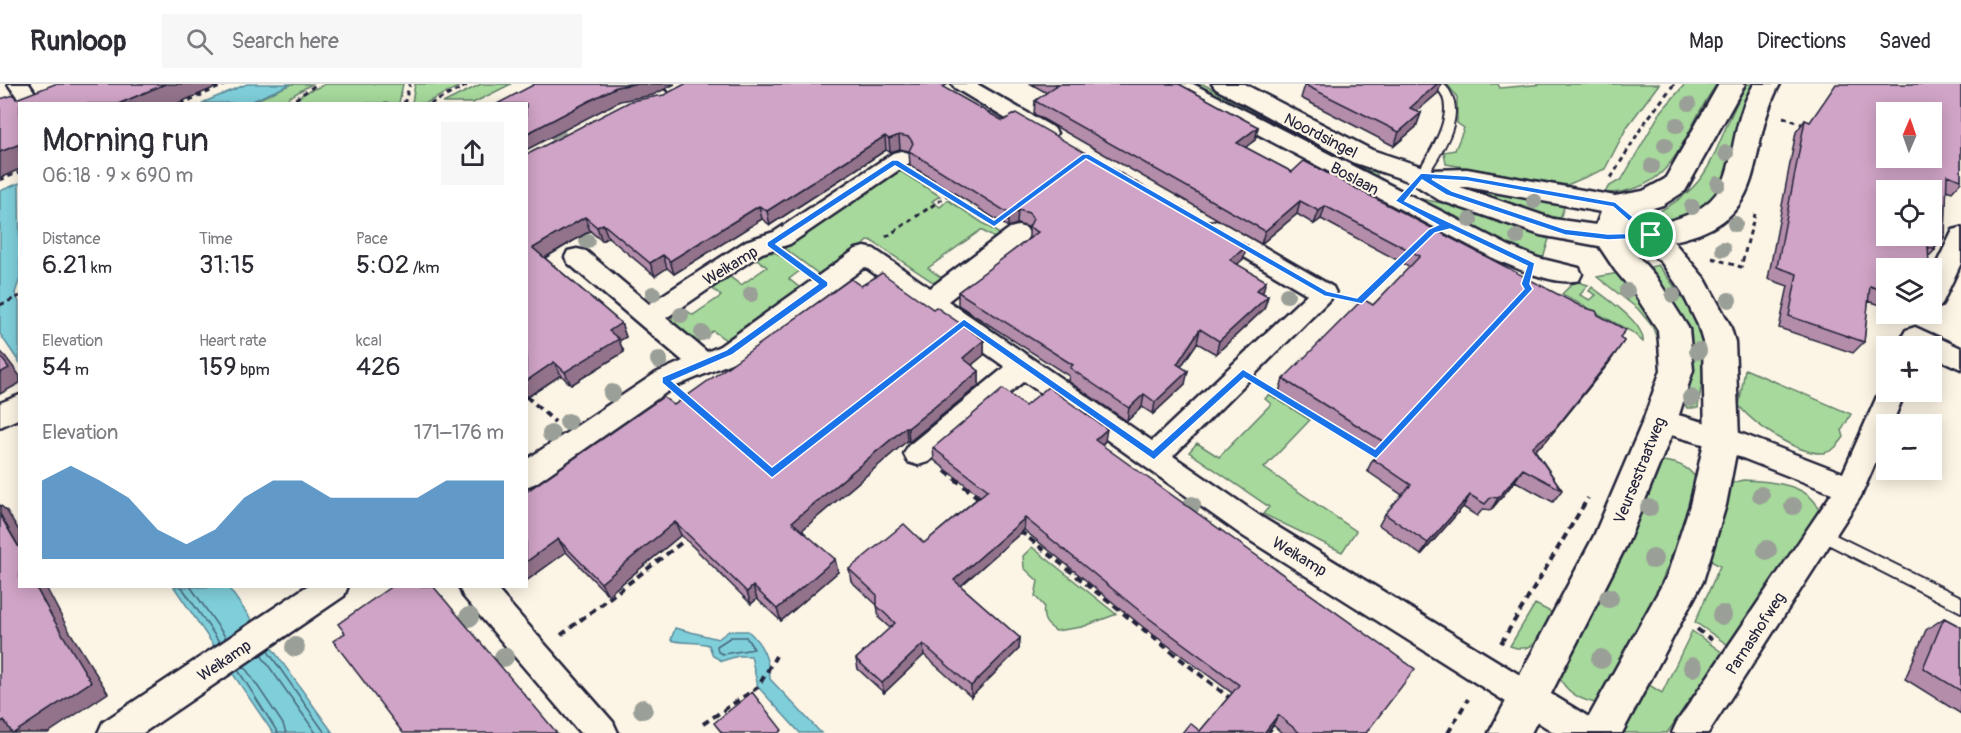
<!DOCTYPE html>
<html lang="en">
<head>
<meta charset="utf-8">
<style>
  body { margin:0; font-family:Pangolin,sans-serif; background:#f7f7f7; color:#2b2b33; height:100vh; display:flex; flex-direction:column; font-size:22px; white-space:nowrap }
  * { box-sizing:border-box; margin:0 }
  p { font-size:20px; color:#7c7c81 }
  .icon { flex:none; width:33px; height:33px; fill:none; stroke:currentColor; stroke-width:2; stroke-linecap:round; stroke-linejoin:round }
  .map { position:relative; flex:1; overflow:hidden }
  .side { position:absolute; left:18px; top:18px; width:510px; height:486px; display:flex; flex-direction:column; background:#fff; border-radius:0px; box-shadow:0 3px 15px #0003 }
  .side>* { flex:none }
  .needle { width:39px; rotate:2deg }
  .fabs { position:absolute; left:1876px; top:18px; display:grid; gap:12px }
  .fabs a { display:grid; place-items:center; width:66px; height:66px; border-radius:0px; background:#fff; box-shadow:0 3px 15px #0003; font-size:30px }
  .pin { position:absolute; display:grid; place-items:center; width:51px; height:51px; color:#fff; margin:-26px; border:3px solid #fff; border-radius:50%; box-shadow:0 2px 6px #0007 }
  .round { display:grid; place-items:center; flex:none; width:63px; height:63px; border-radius:0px; background:#f7f7f7 }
  .headline { display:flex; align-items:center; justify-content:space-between; height:102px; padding:0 24px }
  h1 { font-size:33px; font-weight:600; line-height:45px }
  .figures { display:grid; grid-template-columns:repeat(3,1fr); gap:9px; height:102px; padding:6px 24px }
  .figures div { display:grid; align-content:center }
  .figures b { font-size:26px; font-weight:600 }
  .figures small { font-size:16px; font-weight:400 }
  .figures p { font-size:16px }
  .chart { height:168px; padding:12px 24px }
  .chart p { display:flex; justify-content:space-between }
  .chart svg { width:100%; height:108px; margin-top:6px; fill:#1f6fb2; opacity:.7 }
  header { display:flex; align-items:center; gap:36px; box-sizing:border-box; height:84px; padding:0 30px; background:#fff; border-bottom:2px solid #e1e1e2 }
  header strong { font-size:28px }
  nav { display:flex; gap:33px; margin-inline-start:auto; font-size:21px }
  .search { width:420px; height:54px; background:#f7f7f7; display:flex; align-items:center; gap:15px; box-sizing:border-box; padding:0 21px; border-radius:0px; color:#7c7c81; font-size:22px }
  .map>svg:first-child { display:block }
  .green { fill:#a6d99b; stroke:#647e6b; stroke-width:1.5 }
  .water { fill:#7fcfda; stroke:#5a8a9a; stroke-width:1.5 }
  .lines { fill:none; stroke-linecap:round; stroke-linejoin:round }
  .shore { stroke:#47677b; stroke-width:1.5 }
  .lane-casing { stroke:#22223b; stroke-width:4 }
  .street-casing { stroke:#22223b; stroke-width:5 }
  .secondary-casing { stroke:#22223b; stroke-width:5 }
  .path-far1 { stroke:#22223b; stroke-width:3; stroke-dasharray:5 4; stroke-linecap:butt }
  .path { stroke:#22223b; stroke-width:4; stroke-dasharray:7 5; stroke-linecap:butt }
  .lane { fill:#fcf5e5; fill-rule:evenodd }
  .street { fill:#fcf5e5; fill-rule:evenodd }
  .secondary { fill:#fcf5e5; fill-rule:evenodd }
  .tree { fill:#9a9f97 }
  .wall { fill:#b38daa; stroke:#22223b; stroke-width:1.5 }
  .shaded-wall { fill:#92738b; stroke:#22223b; stroke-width:1.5 }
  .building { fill:#d0a4c6; stroke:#22223b; stroke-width:1.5; fill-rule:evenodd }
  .route { fill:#1a73e8; stroke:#fff; stroke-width:1.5; fill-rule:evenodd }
  .labels { text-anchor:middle; stroke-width:4.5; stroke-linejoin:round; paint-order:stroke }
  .street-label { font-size:16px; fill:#22223b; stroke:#fcf5e5 }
</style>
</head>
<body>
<header>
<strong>Runloop</strong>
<div class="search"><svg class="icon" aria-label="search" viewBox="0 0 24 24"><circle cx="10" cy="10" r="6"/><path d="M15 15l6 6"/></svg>Search here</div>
<nav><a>Map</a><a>Directions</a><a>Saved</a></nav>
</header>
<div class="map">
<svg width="1961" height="649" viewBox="0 0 1961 649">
  <rect width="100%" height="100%" fill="#fcf5e5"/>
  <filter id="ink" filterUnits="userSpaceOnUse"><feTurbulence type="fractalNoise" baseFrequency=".0167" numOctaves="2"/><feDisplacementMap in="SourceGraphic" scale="12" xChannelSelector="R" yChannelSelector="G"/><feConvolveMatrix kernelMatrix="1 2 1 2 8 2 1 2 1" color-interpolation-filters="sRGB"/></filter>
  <g filter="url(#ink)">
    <!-- green -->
    <path class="green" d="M291 0H312L288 14 283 19 248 20Z
      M326 0H403L399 19H292L304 9Z
      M415 0H464L426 19H412Z
      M481 0H511L473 19H443Z
      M1188 0H1203L1316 61 1377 89V94L1372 96Z
      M1447 0H1498L1500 4 1543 0H1659L1627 43 1605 85 1567 101 1446 80 1444 68 1455 66 1464 44 1457 39V13Z
      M1685 0H1717C1681 48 1678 109 1605 109L1608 103 1622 95 1660 29Z
      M1747 0H1755L1725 103C1707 126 1681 135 1653 142L1643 135C1722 101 1709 64 1747 0Z
      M900 87 940 112 932 117 940 123 948 116 1001 151 996 155 981 146 928 184 943 195 936 200 870 156 820 191 783 163Z
      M1454 100 1566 117 1560 135Z
      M1421 115 1442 119 1549 155 1542 178 1456 140 1460 134 1417 119Z
      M758 168 776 169 801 186 789 195 800 204 726 256 713 247 696 259 671 238 674 225 679 221 693 231 721 212 708 201 726 190 741 201 767 183 753 172Z
      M1658 181C1676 205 1699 232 1704 263 1707 281 1700 305 1698 324H1687L1681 315C1700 244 1684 241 1643 185Z
      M1618 189 1661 241 1659 259 1652 242 1638 225 1597 193Z
      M1578 198 1588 201 1580 211 1590 216 1596 211 1589 207 1592 203C1606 214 1645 239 1643 258L1632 248 1562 210 1572 200Z
      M1745 285 1851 330 1842 346 1844 353C1839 360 1833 368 1823 369 1796 370 1755 341 1739 322Z
      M1269 310 1310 336 1264 384 1356 447 1342 468 1263 430 1269 423 1189 368 1197 359 1219 373 1271 320 1265 315Z
      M1661 377C1677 378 1692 384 1698 399L1679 456 1648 529 1603 613 1595 619C1573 614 1561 603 1555 582L1654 379Z
      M1743 396C1771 397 1814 400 1821 431L1728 561 1695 538 1720 482 1700 471 1720 408 1732 399Z
      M1032 463 1116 530H1117L1082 543 1056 547C1045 540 1042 535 1044 522L1035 512 1038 497 1024 484 1023 472Z
      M1535 520 1555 530C1546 548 1535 572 1510 562Z
      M1692 547 1723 569 1667 649H1615L1643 597 1662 609Z"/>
    <!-- water -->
    <path class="water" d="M247 0H291L248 19H202Z
      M19 99 20 194 15 209 19 218V278L0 250V107Z
      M174 503H228L333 649H273Z
      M675 544 718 555 729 547H748C762 559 769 576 770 595L821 649H800L758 603 751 572H738L722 577 713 572 709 561C695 557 684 560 671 556Z"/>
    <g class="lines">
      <!-- shore -->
      <path class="shore" d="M181 502 220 559
        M190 502 226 554
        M731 553H746L754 565 723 570 718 568 717 562Z
        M267 566 325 649
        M261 571 316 649
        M244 582 283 640 286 649
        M238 586 278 649"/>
      <defs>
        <path id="lane" d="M1433 0H1444C1471 28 1442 68 1425 95L1421 96 1415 92C1427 73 1454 35 1442 11 1440 7 1436 4 1433 0Z
          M1821 444 1961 513V528L1816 454 1814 450 1816 446Z"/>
        <path id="street" d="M8 0H29L43 20H22Z
          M952 0H977L1054 44 1057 49 1054 54H1038L955 4Z
          M1167 0H1193L1509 162 1538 174 1579 184 1582 190 1579 196C1556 203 1514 183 1493 174L1170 4Z
          M901 67 909 69 912 74 909 79 790 160 762 169 666 234 707 268 720 262 856 165 865 163 874 165 930 204 1010 144 1018 142 1026 144 1030 150 1026 156 948 217 1152 357 1307 210 1207 151 1203 145 1207 139 1215 137 1223 139 1333 203 1336 209 1173 372 1263 434 1597 638 1602 649H1555L1243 452 1024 297 928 378 918 381 908 378 904 370 908 362 1005 283 865 183 738 276 674 303 536 399 526 403V376L656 289 683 277 568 179 565 173 568 167 577 165 586 167 649 220 746 157 774 148 893 69Z
          M1961 144V179L1941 222 1932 225V189L1953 146Z
          M1915 243 1961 264V285L1932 272V262C1919 262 1909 265 1902 253L1906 246Z
          M1887 299V308H1905L1892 340H1887V352L1861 412 1708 649H1672L1677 638 1832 409 1717 364 1650 345 1646 337 1650 329 1660 326 1732 346 1843 389 1879 308 1883 301Z
          M20 311V334L0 343V319Z
          M307 502H348L344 512 143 649H98L103 638Z
          M459 502H494L613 638 618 649H580L463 512Z"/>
        <path id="secondary" d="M1212 0H1244L1372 66 1432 86 1467 85 1615 112 1643 107 1665 95 1719 0H1745L1685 107 1663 121 1640 128 1655 140C1753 122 1716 66 1754 0H1780C1742 68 1776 136 1673 157L1705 195 1730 241 1735 258 1739 354 1726 421 1703 497 1622 649H1580L1667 492 1690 421 1705 354 1703 258 1698 241 1682 208 1662 179 1642 161 1629 162 1656 193 1689 245 1693 286 1677 337 1628 458 1531 649H1489L1594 452 1643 337 1661 286 1658 246 1634 209 1615 186 1599 162 1540 151 1439 116 1411 98 1352 78 1216 5ZM1460 103H1467L1601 128 1596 141 1553 135Z"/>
      </defs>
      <!-- lane casing -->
      <use href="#lane" class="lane-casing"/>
      <!-- street casing -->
      <use href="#street" class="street-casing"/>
      <!-- secondary casing -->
      <use href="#secondary" class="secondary-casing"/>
      <!-- path-far1 -->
      <path class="path-far1" d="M657 0 673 11
        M181 20 227 0
        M288 20 317 0
        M404 20 410 0
        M430 20 470 0
        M1783 33 1807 42
        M919 93 989 136
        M1611 94 1643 41 1674 0
        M0 96 20 88
        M886 153 948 111
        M1712 174 1741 183 1755 130
        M1350 216 1359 218 1403 175
        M0 221 20 212"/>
      <!-- path -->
      <path class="path" d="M1267 304 1376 371 1380 367
        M526 312 555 338
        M945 387 981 416
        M1020 447 1232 616
        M1697 545 1712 556
        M561 551 689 453
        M1501 559 1588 414
        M703 640 758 603 776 572
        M1266 643 1274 649
        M1448 649 1468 615"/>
      <!-- lane -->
      <use href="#lane" class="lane"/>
      <!-- street -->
      <use href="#street" class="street"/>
      <!-- secondary -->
      <use href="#secondary" class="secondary"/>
    </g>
    <!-- trees -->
    <g class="tree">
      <circle cx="1689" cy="20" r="7"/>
      <circle cx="1677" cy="41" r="8"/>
      <circle cx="558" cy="51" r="8"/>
      <circle cx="1665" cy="61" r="8"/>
      <circle cx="1726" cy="69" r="8"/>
      <circle cx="1652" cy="82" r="8"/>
      <circle cx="1718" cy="100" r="8"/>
      <circle cx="1534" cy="117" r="8"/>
      <circle cx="1692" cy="123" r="8"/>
      <circle cx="1470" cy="136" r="8"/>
      <circle cx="1735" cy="140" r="8"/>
      <circle cx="1517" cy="153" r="8"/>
      <circle cx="587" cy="157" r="8"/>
      <circle cx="1723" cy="165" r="8"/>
      <circle cx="1627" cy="207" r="8"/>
      <circle cx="653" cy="210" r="8"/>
      <circle cx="751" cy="210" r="8"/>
      <circle cx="1287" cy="211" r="8"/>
      <circle cx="1673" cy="211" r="8"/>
      <circle cx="1729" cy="216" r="8"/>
      <circle cx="681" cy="231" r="8"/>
      <circle cx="702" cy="249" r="8"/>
      <circle cx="1698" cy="267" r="9"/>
      <circle cx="659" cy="276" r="9"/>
      <circle cx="612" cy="309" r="9"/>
      <circle cx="1691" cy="314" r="9"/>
      <circle cx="568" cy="338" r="9"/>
      <circle cx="551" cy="350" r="9"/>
      <circle cx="1761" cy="411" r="9"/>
      <circle cx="1192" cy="421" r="9"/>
      <circle cx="1793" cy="422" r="9"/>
      <circle cx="1649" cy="424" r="9"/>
      <circle cx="1767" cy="466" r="10"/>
      <circle cx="1653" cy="475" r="10"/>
      <circle cx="1609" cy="514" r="10"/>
      <circle cx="1722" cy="531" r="10"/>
      <circle cx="469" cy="533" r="10"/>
      <circle cx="295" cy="563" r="10"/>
      <circle cx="504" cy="573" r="10"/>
      <circle cx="1601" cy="575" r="10"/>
      <circle cx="1693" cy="583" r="10"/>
      <circle cx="643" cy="625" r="10"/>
    </g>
    <!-- wall -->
    <path class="wall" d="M1031 0H1179L1258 43 1255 56 1245 63 1292 88 1598 231 1624 257 1608 280 1546 357 1535 366 1562 406 1553 418 1515 397 1491 426 1483 425 1477 432 1463 423 1421 471 1379 441 1385 430 1402 411 1367 387 1373 375 1378 370 1279 308 1283 295 1373 221 1410 183 1321 135 1314 140 1297 130 1261 160 1034 30 1035 17 1047 9Z
      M1961 0V98L1952 108 1946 106 1945 153 1935 164V166L1928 173 1929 181 1925 184H1887V223L1868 217 1864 258 1853 269 1779 244 1788 202 1768 195 1796 48 1805 36 1809 38Z
      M1305 1 1438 9 1417 27 1421 29 1416 43 1394 62 1301 14Z
      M948 6 1003 37 1247 162 1243 175 1237 180 1263 209 1268 212 1264 225 1216 270 1197 259 1181 282 1185 300 1153 330 1142 323 1127 337 1068 297 1069 292 958 221V208L1029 156V145L1028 143 1017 140 1008 143 910 81 909 67 900 65 890 68 886 66 770 141 762 135 674 190 667 184 655 192 608 153 602 157 590 147 545 174 621 239 626 253 619 257 624 268 571 301 561 291 526 314V71Z
      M861 202 933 225 984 256V271L972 281 979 287V301L909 358 907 357 802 446 838 488 781 537 757 515 751 520 681 451 608 511 566 468 526 497V408L674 321Z
      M1025 322 1105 357 1102 361 1366 649H1282L1273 641 1267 649H1182L1200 647 1232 609 1143 543 1024 446 961 502 1020 554 1019 565 971 613 924 571 884 609 858 585 856 575 890 544 879 534 877 521 851 497 849 485 924 459 980 412 934 376 933 364Z
      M1944 534 1961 543V630L1905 595 1926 546Z"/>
    <!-- shaded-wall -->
    <path class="shaded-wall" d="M165 0H223L176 20H118Z
      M634 0H675L653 11 620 17 526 66V50L616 3Z
      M1437 0H1441L1438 9 1405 37 1410 24Z
      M1421 29 1416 43 1394 62 1399 48Z
      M1258 43 1255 56 1234 72 1237 59Z
      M899 51 900 65 890 68 889 55Z
      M885 52 886 66 770 141 767 127Z
      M20 60V85L0 94V68Z
      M1300 117 1297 130 1261 160 1265 147Z
      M759 122 762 135 674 190 670 177Z
      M1325 122 1321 135 1314 140 1319 127Z
      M1018 126 1017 140 1008 143V129Z
      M585 133 590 147 539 177 533 164Z
      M603 140 608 153 602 157 597 143Z
      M1247 162 1243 175 1227 190 1230 176Z
      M663 171 667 184 655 192 650 179Z
      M1266 197 1262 211 1257 206Z
      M1268 212 1264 225 1216 270 1219 257Z
      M621 239 626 253 619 257 624 268 571 301 565 288 609 247Z
      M1200 245 1197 259 1174 293 1177 280Z
      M984 256V271L963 288V274Z
      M0 267 5 272 20 292V299L0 310Z
      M1617 267 1608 280 1546 357 1524 375 1532 363Z
      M554 278 561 291 526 314V297Z
      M979 287V301L909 358 908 344Z
      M1188 287 1185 300 1153 330 1155 318Z
      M1144 310 1142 323 1127 337 1129 324Z
      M906 343 907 357 795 452 792 438Z
      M1107 345 1105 357 1094 369 1095 356Z
      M1523 385 1515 397 1491 426 1498 414Z
      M1470 411 1463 423 1421 471 1428 459Z
      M0 421 7 427 20 448V465L0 430Z
      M1025 434 1024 446 955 507 954 496Z
      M675 438 681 451 608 511 601 499Z
      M558 455 566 468 526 497V478Z
      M835 475 838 488 781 537 777 525Z
      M35 502H47L46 503 68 545 108 609 48 649H0V639L52 533Z
      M753 502 757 515 751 520 747 508Z
      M1020 554 1019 565 971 613V602Z
      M923 560 924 571 884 609 882 599Z
      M1278 631 1273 641 1267 649H1264Z"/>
    <!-- building -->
    <path class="building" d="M55 0H165L118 20H20V60L0 68V15L14 11 16 15Z
      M535 0H634L616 3 526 50V20H497Z
      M685 0H948L943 3 1003 37 1016 29 1247 162 1230 176 1266 197 1257 206 1268 212 1219 257 1200 245 1177 280 1188 287 1155 318 1144 310 1129 324 1070 284 1073 281 958 208 1038 148 1029 143 1033 135 1029 129 1018 126 1008 129 909 67 913 59 909 53 899 51 889 55 885 52 767 127 759 122 670 177 663 171 650 179 603 140 597 143 585 133 533 164 621 239 609 247 619 255 565 288 554 278 526 297V71L631 17 664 11Z
      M1055 0H1179L1258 43 1237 59 1292 88 1304 77 1582 223 1596 227 1598 231 1626 246 1620 253 1624 257 1617 267 1555 345 1532 363 1562 406 1523 385 1498 414 1491 413 1485 420 1470 411 1428 459 1385 430 1411 401 1373 375 1387 360 1283 295 1363 215 1373 221 1420 172 1325 122 1319 127 1300 117 1265 147 1035 17 1057 1Z
      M1306 0H1437L1410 24 1421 29 1399 48 1305 1Z
      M1836 0H1961V96L1947 91 1945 153 1933 149 1935 166 1928 163 1929 181 1922 177 1921 184H1887V208L1870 202 1864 258 1789 232 1797 190 1777 183 1805 36 1810 38ZM1887 28H1932V74H1887ZM1887 106H1932V152H1887Z
      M882 189 933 225 936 223 984 256 963 274 979 287 908 344 906 343 792 438 835 475 777 525 753 502 747 508 675 438 601 499 558 455 526 478V408L663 313 674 321 851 195 861 202Z
      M0 272 9 284 0 289Z
      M1048 303 1107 345 1095 356 1415 585 1366 649H1300L1278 631 1264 649H1182L1190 639 1200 647 1239 601 1146 532 1025 434 954 496 1020 554 971 602 923 560 882 599 856 575 895 539 877 522V511L849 485 904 440 924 459 988 406 933 364 1003 305 1025 322Z
      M0 431 20 465V502H35L52 533 91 598 14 649H12L4 636 0 639Z
      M392 502H433L557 649H403L333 557 345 549 338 540Z
      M1944 534 1961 543V607L1923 584Z
      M752 608 782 646 778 649H722L714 639Z"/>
  </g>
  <!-- route -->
  <path class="route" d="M1083 70H1089L1327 207 1357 214 1429 145 1438 141 1395 117 1421 89 1467 92 1615 118 1655 151 1651 154 1608 156 1565 151 1446 111 1422 96 1405 117 1535 179 1530 200 1533 205 1376 375 1244 294 1154 376 964 243 772 394 662 299V293L726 266 818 200 767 162V158L892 76H898L994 136ZM1086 75 1324 212 1362 220 1435 149 1450 145 1527 182 1521 200 1524 205 1375 365 1243 285 1153 366 964 235 772 383 672 297 732 271 828 202V198L776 160 895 82 994 143ZM1432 95 1467 97 1613 123 1642 149 1608 150 1565 145 1452 107Z"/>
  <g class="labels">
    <!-- street labels -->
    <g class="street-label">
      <text transform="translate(1321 51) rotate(27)" y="6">Noordsingel</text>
      <text transform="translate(1355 94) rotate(28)" y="6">Boslaan</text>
      <text transform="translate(730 181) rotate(-31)" y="6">Weikamp</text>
      <text transform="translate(1639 386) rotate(-68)" y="6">Veursestraatweg</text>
      <text transform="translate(1300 472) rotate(31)" y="6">Weikamp</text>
      <text transform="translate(1755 549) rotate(-57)" y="6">Parnashofweg</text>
      <text transform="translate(224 576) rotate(-34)" y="6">Weikamp</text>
    </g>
  </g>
</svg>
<div class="fabs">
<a><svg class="needle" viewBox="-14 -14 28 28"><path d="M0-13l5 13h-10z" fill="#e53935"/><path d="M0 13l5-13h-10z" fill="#7c7c81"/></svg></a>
<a><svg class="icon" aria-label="locate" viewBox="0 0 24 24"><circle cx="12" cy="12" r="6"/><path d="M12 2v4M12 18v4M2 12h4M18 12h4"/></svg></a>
<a><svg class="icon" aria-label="layers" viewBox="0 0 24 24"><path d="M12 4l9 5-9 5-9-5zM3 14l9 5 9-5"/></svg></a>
<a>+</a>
<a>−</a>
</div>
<div class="pin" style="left:1651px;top:151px;background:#1e9e55"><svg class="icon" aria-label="arrive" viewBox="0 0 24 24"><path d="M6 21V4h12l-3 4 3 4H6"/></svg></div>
<section class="side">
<div class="headline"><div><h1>Morning run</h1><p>06:18 · 9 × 690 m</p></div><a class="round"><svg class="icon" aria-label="share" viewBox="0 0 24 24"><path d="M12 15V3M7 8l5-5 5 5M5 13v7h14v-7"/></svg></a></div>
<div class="figures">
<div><p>Distance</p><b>6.21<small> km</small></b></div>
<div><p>Time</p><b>31:15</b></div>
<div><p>Pace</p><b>5:02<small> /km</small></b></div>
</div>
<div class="figures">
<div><p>Elevation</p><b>54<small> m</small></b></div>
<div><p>Heart rate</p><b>159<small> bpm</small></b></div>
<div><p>kcal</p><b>426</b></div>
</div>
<div class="chart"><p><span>Elevation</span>171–176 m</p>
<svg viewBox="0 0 160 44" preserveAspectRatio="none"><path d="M0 44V12L10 6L20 12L30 19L40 32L50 38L60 32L70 19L80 12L90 12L100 19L110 19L120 19L130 19L140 12L150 12L160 12V44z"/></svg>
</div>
</section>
</div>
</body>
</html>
